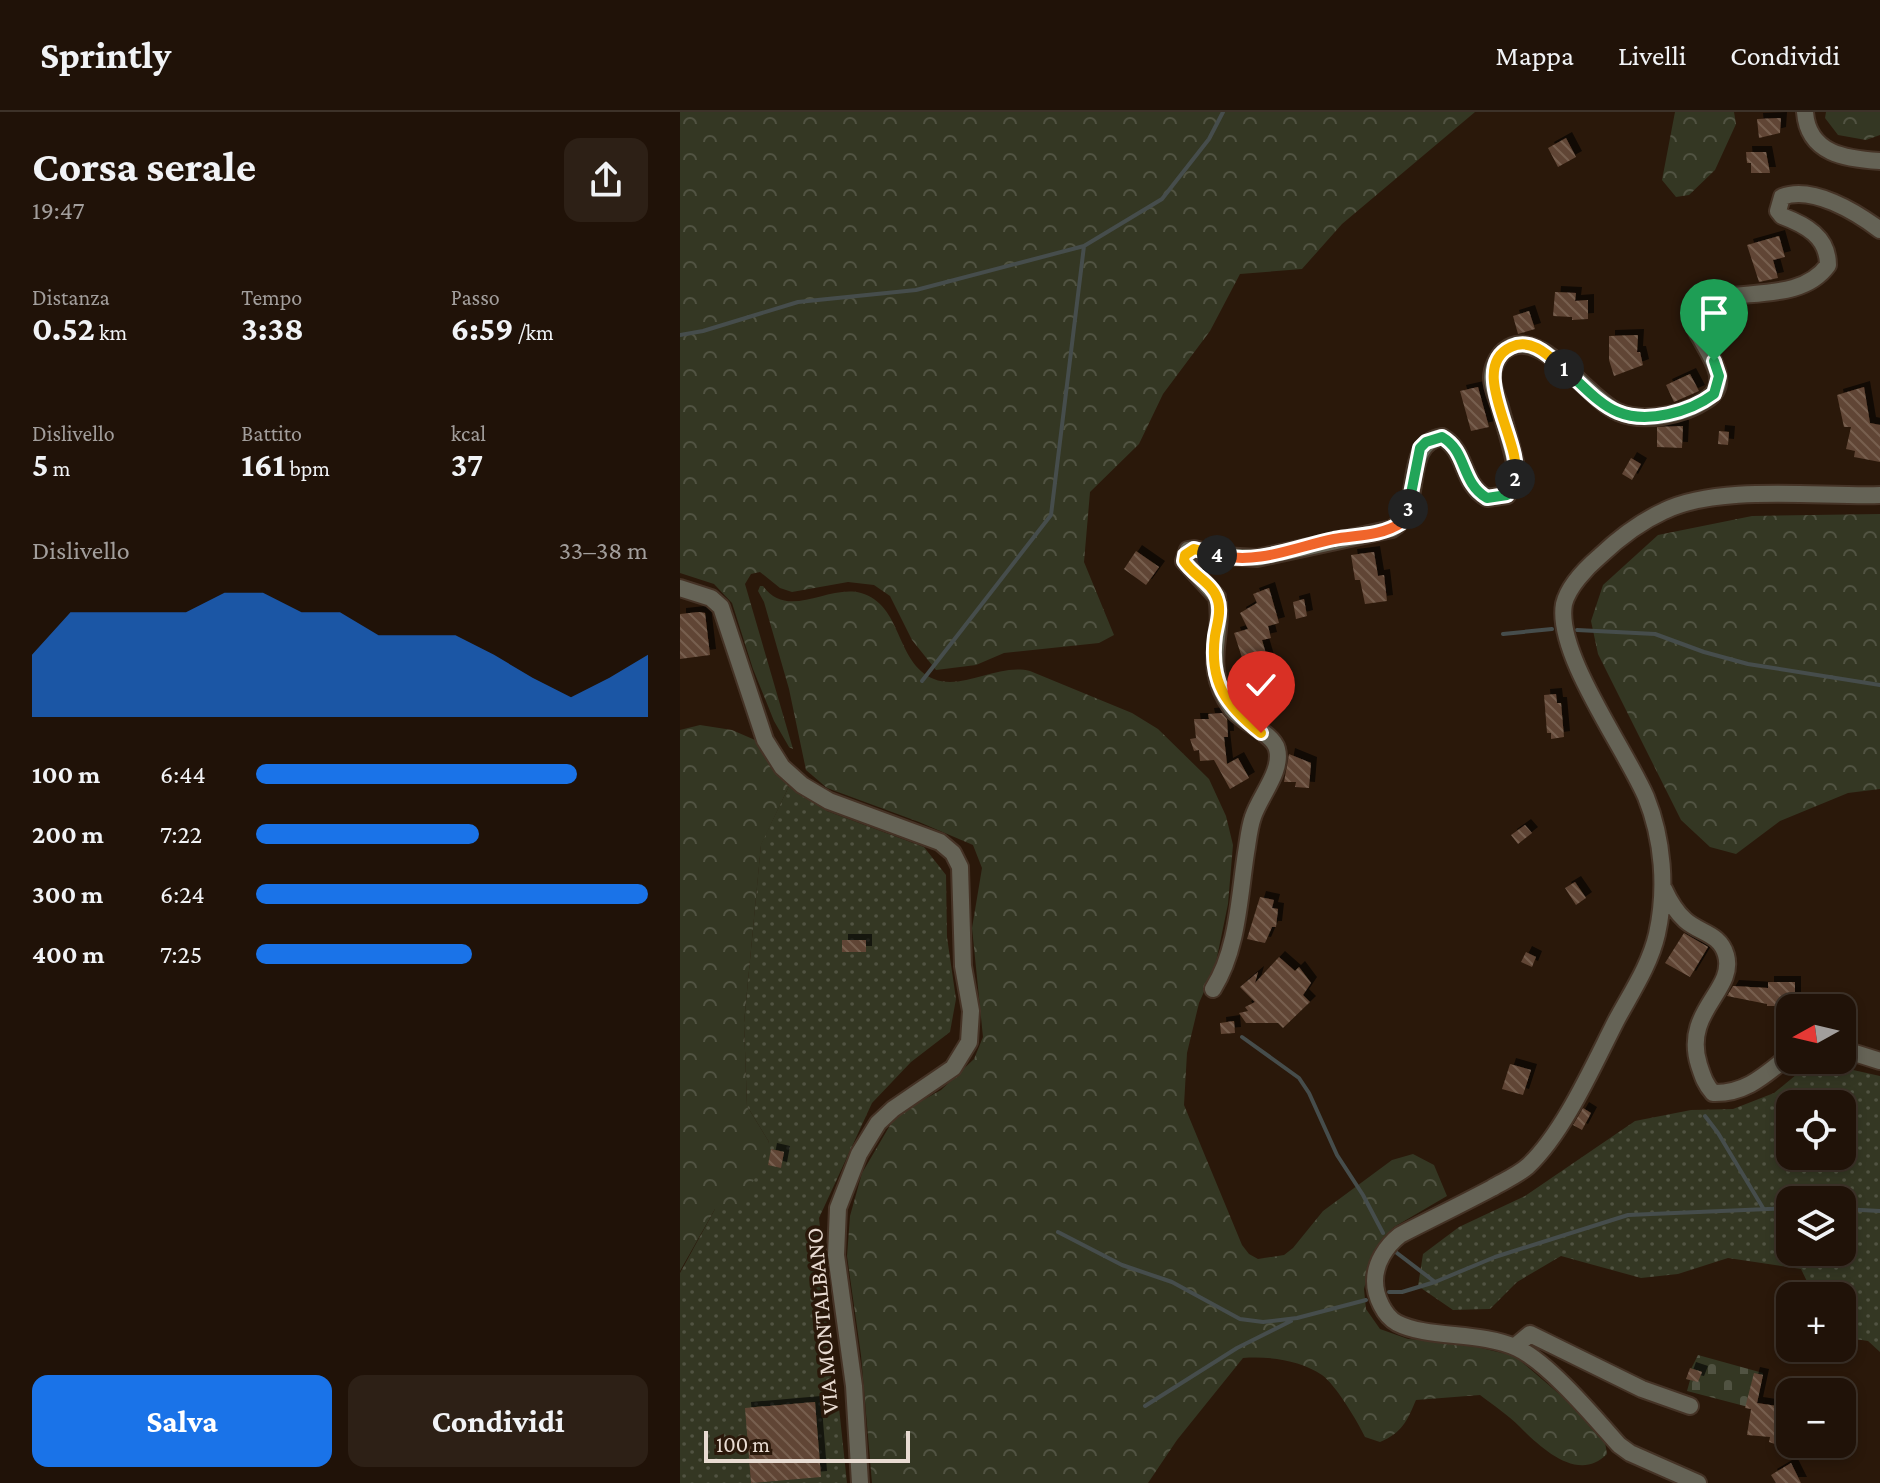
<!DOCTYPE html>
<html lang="it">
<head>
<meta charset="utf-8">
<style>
  body { margin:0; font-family:"Crimson Pro",serif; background:#2d2016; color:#f1f3f6; height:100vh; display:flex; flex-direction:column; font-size:30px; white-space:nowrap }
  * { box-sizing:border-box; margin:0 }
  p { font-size:26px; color:#a29e9c }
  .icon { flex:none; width:44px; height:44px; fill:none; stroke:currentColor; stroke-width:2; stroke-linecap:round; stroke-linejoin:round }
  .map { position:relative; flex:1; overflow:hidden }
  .sheet { display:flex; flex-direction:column; background:#201208; width:680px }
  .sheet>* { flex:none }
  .needle { width:52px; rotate:262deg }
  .fabs { position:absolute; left:1096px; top:882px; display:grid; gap:16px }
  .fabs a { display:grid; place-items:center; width:80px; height:80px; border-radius:16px; background:#201208; box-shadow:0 4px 12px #0003,0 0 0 2px #3d3229; font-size:40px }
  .scale { position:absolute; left:24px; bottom:20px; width:206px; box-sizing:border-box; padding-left:8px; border:4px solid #e8dbd2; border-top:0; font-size:22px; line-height:28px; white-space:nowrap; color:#e8dbd2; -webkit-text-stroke:6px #2a180a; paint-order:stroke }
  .pin { position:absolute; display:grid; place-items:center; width:68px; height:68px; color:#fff; margin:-82px -34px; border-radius:50% 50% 50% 0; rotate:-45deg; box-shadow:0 0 8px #0007 }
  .pin .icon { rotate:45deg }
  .km { position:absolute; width:40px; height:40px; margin:-20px; border-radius:50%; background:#222; color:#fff; font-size:22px; line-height:40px; text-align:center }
  .round { display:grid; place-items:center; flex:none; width:84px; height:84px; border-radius:16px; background:#2d2016 }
  .head { display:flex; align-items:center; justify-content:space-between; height:136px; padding:0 32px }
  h1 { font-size:44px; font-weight:700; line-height:60px }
  .stats { display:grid; grid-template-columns:repeat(3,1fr); gap:12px; height:136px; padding:8px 32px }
  .stats div { display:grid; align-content:center }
  .stats b { font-size:34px; font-weight:700 }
  .stats small { font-size:22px; font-weight:400 }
  .stats p { font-size:22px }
  .chart { height:224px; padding:16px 32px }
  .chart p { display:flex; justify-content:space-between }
  .chart svg { width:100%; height:144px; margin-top:8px; fill:#1a73e8; opacity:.7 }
  .action { display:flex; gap:16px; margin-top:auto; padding:16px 32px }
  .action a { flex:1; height:92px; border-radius:16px; background:#1a73e8; color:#fff; font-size:32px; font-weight:700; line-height:92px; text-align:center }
  .action a+a { background:#2d2016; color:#f1f3f6 }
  ul { padding:0 32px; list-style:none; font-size:26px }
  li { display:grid; grid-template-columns:128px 96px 1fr; align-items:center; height:60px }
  li i { height:20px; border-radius:10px; background:#1a73e8 }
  header { display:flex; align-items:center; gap:48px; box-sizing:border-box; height:112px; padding:0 40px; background:#201208; border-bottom:2px solid #3d3229 }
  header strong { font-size:38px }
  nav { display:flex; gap:44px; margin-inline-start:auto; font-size:28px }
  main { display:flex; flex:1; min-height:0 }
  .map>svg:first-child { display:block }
  .grass { fill:url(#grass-dots); fill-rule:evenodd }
  .forest { fill:url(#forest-crowns) }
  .cemetery { fill:url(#cemetery-stones) }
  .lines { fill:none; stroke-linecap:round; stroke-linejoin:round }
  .stream { stroke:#464d4c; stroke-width:4 }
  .building { fill:url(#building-back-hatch); filter:url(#shadow) }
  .minor-casing { stroke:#453326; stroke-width:20 }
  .minor { stroke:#656356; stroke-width:16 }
  .split-1-casing { stroke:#fff; stroke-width:16 }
  .split-2-casing { stroke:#fff; stroke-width:16 }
  .split-3-casing { stroke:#fff; stroke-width:16 }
  .split-4-casing { stroke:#fff; stroke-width:16 }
  .split-5-casing { stroke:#fff; stroke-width:16 }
  .split-1 { stroke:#22a559; stroke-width:10 }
  .split-2 { stroke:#f5b400; stroke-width:10 }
  .split-3 { stroke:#22a559; stroke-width:10 }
  .split-4 { stroke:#f0652b; stroke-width:10 }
  .split-5 { stroke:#f5b400; stroke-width:10 }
  .labels { text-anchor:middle; stroke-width:7; stroke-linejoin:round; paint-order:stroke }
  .street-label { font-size:24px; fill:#e8dbd2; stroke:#2a180a }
</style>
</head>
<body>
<header>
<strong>Sprintly</strong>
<nav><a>Mappa</a><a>Livelli</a><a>Condividi</a></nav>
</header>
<main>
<section class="sheet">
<div class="head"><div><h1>Corsa serale</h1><p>19:47</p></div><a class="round"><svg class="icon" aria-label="share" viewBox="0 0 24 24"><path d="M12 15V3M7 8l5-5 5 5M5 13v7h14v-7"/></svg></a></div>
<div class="stats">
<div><p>Distanza</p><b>0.52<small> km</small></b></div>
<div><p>Tempo</p><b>3:38</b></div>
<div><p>Passo</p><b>6:59<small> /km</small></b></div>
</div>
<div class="stats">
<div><p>Dislivello</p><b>5<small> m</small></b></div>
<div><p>Battito</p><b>161<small> bpm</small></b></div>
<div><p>kcal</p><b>37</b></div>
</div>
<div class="chart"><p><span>Dislivello</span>33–38 m</p>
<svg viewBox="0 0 160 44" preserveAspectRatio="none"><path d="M0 44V25L10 12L20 12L30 12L40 12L50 6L60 6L70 12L80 12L90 19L100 19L110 19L120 25L130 32L140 38L150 32L160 25V44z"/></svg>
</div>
<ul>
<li><b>100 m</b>6:44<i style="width:82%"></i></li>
<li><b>200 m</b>7:22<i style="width:57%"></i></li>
<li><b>300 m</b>6:24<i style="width:100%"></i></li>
<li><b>400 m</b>7:25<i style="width:55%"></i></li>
</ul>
<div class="action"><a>Salva</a><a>Condividi</a></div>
</section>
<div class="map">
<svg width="1200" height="1371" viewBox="0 0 1200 1371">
  <defs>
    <pattern id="grass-dots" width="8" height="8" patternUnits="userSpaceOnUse" patternTransform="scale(2)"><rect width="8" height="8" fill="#343723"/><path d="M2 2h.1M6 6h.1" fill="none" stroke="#515342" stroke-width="1.8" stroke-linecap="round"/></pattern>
    <pattern id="forest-crowns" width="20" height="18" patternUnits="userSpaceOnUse" patternTransform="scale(2)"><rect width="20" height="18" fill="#343723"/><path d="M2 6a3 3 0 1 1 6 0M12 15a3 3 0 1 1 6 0" fill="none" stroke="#515342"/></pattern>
    <pattern id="cemetery-stones" width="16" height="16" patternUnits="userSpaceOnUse" patternTransform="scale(2)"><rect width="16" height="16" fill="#343723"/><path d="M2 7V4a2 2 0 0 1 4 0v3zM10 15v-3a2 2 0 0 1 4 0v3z" fill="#515342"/></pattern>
    <pattern id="building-back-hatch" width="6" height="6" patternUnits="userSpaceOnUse" patternTransform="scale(2)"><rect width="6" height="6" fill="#604534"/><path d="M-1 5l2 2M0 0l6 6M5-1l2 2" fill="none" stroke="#775f50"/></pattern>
    <filter id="shadow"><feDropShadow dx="6" dy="-6" stdDeviation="0" flood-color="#0009"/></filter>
  </defs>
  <rect width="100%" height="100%" fill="#2a180a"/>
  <!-- grass -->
  <path class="grass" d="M110 672 147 699 244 735 266 763 267 825 276 887 270 920 231 950 192 991 139 1106 167 1371H0V1161L35 1097 89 1030 67 994 64 911 81 732Z
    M1133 949 1200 964V1240L1188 1229 1162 1225V1184H1134L1121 1157 1048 1146 998 1162 961 1166 881 1144 837 1170 810 1197 773 1198 738 1174 743 1142 779 1115 845 1084 955 1009 1011 998 1053 997 1094 981ZM1110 992H1162V1044H1110ZM1110 1088H1162V1140H1110Z"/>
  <!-- forest -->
  <path class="forest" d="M0 0H795L662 112 622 157 560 162 530 219 483 282 459 332 410 380 404 450 434 523 419 531 324 541 296 553 256 558 232 528 210 484 194 473 168 470 112 480 100 476 80 460 71 462 65 472 113 637 109 635 94 609 73 557 52 491 34 472 0 461Z
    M995 0H1054L1056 12 1035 58 1009 83 996 85 982 68Z
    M1146 0H1200V23L1186 28 1158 23 1145 6Z
    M1200 402V677L1168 681 1100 709 1056 742 1030 735 1001 708 918 542 911 509 923 473 978 423 1072 404Z
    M80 474H83C108 509 148 472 181 481 223 493 215 551 254 567 282 579 318 551 350 559L452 601 478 617 529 667 546 704 553 733 548 792 535 855 519 891 507 941 504 993 562 1133 569 1142 578 1147 604 1143 613 1136 643 1099 712 1048 733 1042 754 1053 767 1084 714 1115 694 1138 684 1177 686 1197 700 1217 728 1227 780 1231 835 1244 891 1292 925 1330 927 1342C899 1371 862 1337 840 1315 828 1303 813 1293 800 1283L736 1288C727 1309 722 1321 700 1330L685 1325C678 1310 655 1272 642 1263 620 1248 589 1244 563 1246L497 1328 468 1371H192L181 1243 167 1144 170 1104 182 1061 216 1003 261 978 294 947 303 925 292 816 302 756 293 733 239 710 147 676 126 658 109 577 84 490 78 479Z
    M20 613 52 618 82 631 110 672 81 733 64 911 67 994 89 1030 62 1097H35L0 1159V618Z"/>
  <!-- cemetery -->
  <path class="cemetery" d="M1018 1243 1083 1261 1076 1297 1007 1279 1010 1268 1006 1267Z"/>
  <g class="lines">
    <!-- stream -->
    <path class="stream" d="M0 223 23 219 118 190 236 178 404 134 482 87 529 27 543 0
      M897 518 975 522 1024 540 1068 552 1200 573
      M823 522 872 517
      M242 569 371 403 404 134
      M562 925 619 966 629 981 657 1043 683 1083 703 1121
      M1025 1004 1038 1021 1083 1096
      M1162 1097 1200 1099
      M378 1120 442 1153 492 1170 560 1207 583 1210 617 1206 686 1188
      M713 1138 755 1170
      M709 1180H722L755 1170 815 1145 948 1103 1110 1096
      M465 1294 557 1236 611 1209"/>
  </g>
  <!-- building -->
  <path class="building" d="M1101 6 1100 21 1079 26 1077 7Z
    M886 26 896 45 878 55 868 36Z
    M1066 40H1086L1090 61H1071V51H1067Z
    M1099 124 1105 145 1093 148 1098 166 1079 170 1067 133Z
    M875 180 896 181 895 189 908 188V207L892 208V205L873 204Z
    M849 199 855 217 838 222 833 204Z
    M958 223 957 240H960L963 253 934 264 929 248V224Z
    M1010 262 1019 279 994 290 986 273Z
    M798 275 809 315 791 319 780 279Z
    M1184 275 1190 311 1200 313V350L1174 345 1175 339 1166 337 1171 315H1164L1157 283Z
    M1003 314 1002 336 977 335V315Z
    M1039 319 1049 320 1048 333 1038 332Z
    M951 346 961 352 952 368 942 362Z
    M456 439 479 455 466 473 444 457Z
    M694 440 698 464 704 463 707 489 685 492 680 468H675L671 443Z
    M589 476 599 511 588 514 591 526 582 528 589 552 576 559 582 571 575 576 578 578 561 585 552 570 562 564 559 558 565 555 554 521 568 517 560 501 577 491 573 482Z
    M624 487 627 504 616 507 613 490Z
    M19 500 25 501 30 543 0 547V502Z
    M876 582 877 591H881L884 625 871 627V621H867L864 583Z
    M542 601 547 607 548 625H544L547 652 558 646 569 666 550 677 534 648 520 649 519 638 514 639 510 627 516 626 514 607H529L528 602Z
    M609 642 631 651 629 676 615 675 616 670H604Z
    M845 713 852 721 838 732 831 723Z
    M895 770 906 786 896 793 885 776Z
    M580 785 594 788 592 796 598 797 596 815H592L585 831 567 827Z
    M1004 821 1028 835 1010 865 985 851Z
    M162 828H186V840H162Z
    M846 840 856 845 852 855 841 850Z
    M599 845 615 859 619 855 631 871 623 883 630 890 603 916 598 911H566L559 901 568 899 565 895 575 890 560 875 578 860 575 871Z
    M1088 870H1115V894H1087V892L1047 884 1053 874 1088 876Z
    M554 909 555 921 541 922 540 911Z
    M830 952 851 958 843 983 822 977Z
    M903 996 911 1001 902 1018 893 1013Z
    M91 1037 104 1040 101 1056 88 1053Z
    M1010 1256 1022 1260 1018 1270 1006 1267Z
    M1074 1261 1083 1263 1077 1291 1110 1296V1338L1098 1336V1333L1089 1330 1090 1325 1067 1323 1071 1297 1065 1296Z
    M135 1290 141 1365 71 1371 65 1296Z
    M1111 1351 1121 1371H1096L1091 1363Z"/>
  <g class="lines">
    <defs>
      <path id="minor" d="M1125 0C1128 42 1166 47 1200 49
        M0 476 31 486 41 495 85 628 102 655 122 673 149 689 260 730 273 741 280 755 283 854 291 899 289 930 273 956 213 997 198 1011 179 1042 158 1096 156 1143 174 1274 180 1371
        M984 777C989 788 995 799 1005 808 1019 821 1040 821 1046 843 1056 879 1002 899 1019 953 1023 965 1025 972 1033 981 1066 982 1085 963 1110 943
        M533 877C558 837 559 786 566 741 568 730 569 716 573 705 579 685 603 659 597 637 593 621 563 611 552 597 520 552 545 528 537 485L504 449 508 438 514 437 542 444 577 446 712 417C746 396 720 332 762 325 788 340 780 370 807 386L827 383 833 373 837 360C833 338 826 317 820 295 817 286 812 275 812 266 812 257 817 245 824 239 859 210 908 288 938 300 963 311 1004 303 1026 288 1069 260 982 205 1023 190 1061 176 1121 191 1148 153 1148 125 1126 113 1102 104L1098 99 1102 85C1132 73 1176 100 1200 118
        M1162 937 1200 949
        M840 1237 838 1232 850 1222 962 1277 1010 1294
        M1018 1371 950 1341 939 1333C914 1305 869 1251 837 1236 800 1219 748 1227 717 1211 704 1204 695 1184 695 1169 695 1151 706 1134 720 1123 751 1107 782 1092 812 1076 824 1069 838 1063 848 1054 884 1020 913 954 936 909 951 881 970 853 977 822 987 777 983 727 966 685 945 636 875 541 884 492 888 475 906 456 920 444 939 426 960 410 984 399 1039 372 1138 385 1200 383"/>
    </defs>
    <!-- minor casing -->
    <use href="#minor" class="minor-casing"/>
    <!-- minor -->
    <use href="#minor" class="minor"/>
  </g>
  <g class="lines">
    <defs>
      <path id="split-1" d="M884 257C901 271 918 292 938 300 967 312 1010 300 1034 282L1039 264 1034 249"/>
      <path id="split-2" d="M835 367C844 332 786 256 831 235 852 225 870 245 884 257"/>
      <path id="split-3" d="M728 397 740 336 746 330 762 325C788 340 780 370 807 386L827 383 835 367"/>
      <path id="split-4" d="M537 443C578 453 615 435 654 427 677 423 701 424 721 411L728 397"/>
      <path id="split-5" d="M537 443 514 437 505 443 504 449C513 463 532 471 537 486 542 498 537 512 535 524 529 570 546 594 581 621"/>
    </defs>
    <!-- split-1 casing -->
    <use href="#split-1" class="split-1-casing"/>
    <!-- split-2 casing -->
    <use href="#split-2" class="split-2-casing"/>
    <!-- split-3 casing -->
    <use href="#split-3" class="split-3-casing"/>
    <!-- split-4 casing -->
    <use href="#split-4" class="split-4-casing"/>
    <!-- split-5 casing -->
    <use href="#split-5" class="split-5-casing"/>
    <!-- split-1 -->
    <use href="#split-1" class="split-1"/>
    <!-- split-2 -->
    <use href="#split-2" class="split-2"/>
    <!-- split-3 -->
    <use href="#split-3" class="split-3"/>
    <!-- split-4 -->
    <use href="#split-4" class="split-4"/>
    <!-- split-5 -->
    <use href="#split-5" class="split-5"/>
  </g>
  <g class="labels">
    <!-- street labels -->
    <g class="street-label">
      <text transform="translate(142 1209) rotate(-95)" y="8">VIA MONTALBANO</text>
    </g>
  </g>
</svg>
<div class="fabs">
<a><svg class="needle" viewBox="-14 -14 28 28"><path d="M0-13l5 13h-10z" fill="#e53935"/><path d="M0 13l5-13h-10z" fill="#a29e9c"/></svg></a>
<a><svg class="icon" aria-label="locate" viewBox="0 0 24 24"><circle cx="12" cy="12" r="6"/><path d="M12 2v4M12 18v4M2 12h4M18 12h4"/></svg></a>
<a><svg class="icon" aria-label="layers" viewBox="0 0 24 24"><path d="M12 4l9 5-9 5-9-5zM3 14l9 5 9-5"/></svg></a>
<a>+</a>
<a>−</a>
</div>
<div class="scale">100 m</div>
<div class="pin" style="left:1034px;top:249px;background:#1e9e55"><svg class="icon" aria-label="arrive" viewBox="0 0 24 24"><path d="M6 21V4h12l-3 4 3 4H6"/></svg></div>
<div class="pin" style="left:581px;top:621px;background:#d93025"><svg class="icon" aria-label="check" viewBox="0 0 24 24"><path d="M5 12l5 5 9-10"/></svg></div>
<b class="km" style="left:884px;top:257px">1</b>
<b class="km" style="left:835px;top:367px">2</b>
<b class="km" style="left:728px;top:397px">3</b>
<b class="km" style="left:537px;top:443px">4</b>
</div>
</main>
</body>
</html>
